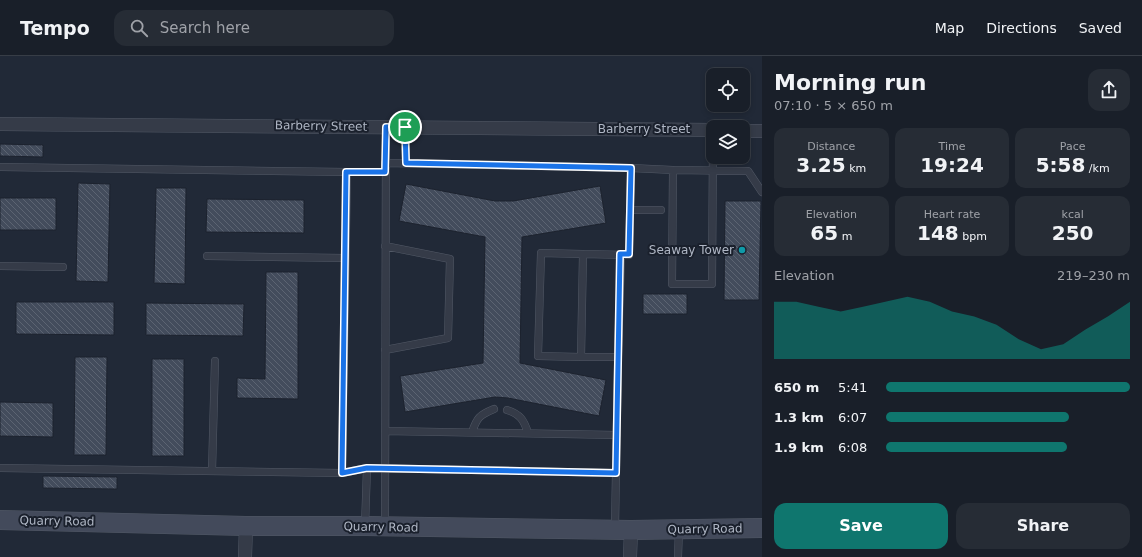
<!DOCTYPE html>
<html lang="en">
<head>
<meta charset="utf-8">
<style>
  body { margin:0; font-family:"DejaVu Sans",sans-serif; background:#262c35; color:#f1f3f6; height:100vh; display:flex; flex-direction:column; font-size:15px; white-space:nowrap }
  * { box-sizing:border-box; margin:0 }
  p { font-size:13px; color:#9fa2a8 }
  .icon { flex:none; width:22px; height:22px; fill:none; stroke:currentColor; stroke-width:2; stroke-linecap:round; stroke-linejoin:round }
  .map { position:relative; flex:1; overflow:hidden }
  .side { display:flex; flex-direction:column; background:#191f29; width:380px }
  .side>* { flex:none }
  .buttons { position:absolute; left:706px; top:12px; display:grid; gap:8px }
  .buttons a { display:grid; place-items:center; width:44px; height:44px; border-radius:8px; background:#191f29; box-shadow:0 2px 6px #0003,0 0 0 1px #373d46; font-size:20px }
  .pin { position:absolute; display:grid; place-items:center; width:34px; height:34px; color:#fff; margin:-17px; border:2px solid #fff; border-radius:50%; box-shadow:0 1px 4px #0007 }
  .round { display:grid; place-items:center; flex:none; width:42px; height:42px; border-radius:12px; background:#262c35 }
  .summary { display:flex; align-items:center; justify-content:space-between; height:68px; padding:0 12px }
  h1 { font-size:22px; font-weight:800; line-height:30px }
  .metrics { display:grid; grid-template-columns:repeat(3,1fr); gap:6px; height:68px; padding:4px 12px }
  .metrics div { display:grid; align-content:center; border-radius:10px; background:#262c35; text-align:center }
  .metrics b { font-size:20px; font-weight:800 }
  .metrics small { font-size:11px; font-weight:400 }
  .metrics p { font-size:11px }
  .chart { height:112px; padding:8px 12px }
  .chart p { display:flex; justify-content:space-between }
  .chart svg { width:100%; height:72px; margin-top:4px; fill:#0f766e; opacity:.7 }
  .cta { display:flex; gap:8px; margin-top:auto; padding:8px 12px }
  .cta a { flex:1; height:46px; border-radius:12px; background:#0f766e; color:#fff; font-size:16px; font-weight:800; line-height:46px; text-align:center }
  .cta a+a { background:#262c35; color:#f1f3f6 }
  ul { padding:0 12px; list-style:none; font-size:13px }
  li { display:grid; grid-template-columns:64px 48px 1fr; align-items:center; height:30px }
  li i { height:10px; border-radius:5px; background:#0f766e }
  header { display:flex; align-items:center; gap:24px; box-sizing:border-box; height:56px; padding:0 20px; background:#191f29; border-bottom:1px solid #373d46 }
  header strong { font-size:19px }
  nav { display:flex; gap:22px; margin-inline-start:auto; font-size:14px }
  .search { width:280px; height:36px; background:#262c35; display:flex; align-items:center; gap:10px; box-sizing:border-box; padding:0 14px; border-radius:12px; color:#9fa2a8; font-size:15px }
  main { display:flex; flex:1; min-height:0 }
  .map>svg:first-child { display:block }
  .building { fill:url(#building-back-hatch); stroke:#1c222e }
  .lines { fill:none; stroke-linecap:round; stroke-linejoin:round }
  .lane-casing { stroke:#525966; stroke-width:8 }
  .street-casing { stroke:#525966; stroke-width:14 }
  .secondary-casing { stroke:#525966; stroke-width:20 }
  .lane { stroke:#353b48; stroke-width:7 }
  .street { stroke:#353b48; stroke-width:13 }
  .secondary { stroke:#434a5b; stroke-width:19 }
  .route-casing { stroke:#fff; stroke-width:8 }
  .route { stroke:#1a73e8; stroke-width:5 }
  .culture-dot { fill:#0f9aa8; stroke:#1a202c; stroke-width:1.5 }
  .labels { text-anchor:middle; stroke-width:4; stroke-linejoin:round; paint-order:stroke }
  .street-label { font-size:12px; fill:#afb6c4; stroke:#1a202c }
  .poi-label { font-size:12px; fill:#afb6c4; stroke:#1a202c; text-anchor:end }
</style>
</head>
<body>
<header>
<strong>Tempo</strong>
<div class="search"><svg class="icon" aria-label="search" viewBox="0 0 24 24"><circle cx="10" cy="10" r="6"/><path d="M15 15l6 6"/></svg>Search here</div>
<nav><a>Map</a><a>Directions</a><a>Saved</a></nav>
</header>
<main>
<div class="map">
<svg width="762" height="501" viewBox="0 0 762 501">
  <defs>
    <pattern id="building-back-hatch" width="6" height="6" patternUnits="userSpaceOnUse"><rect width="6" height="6" fill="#434c5c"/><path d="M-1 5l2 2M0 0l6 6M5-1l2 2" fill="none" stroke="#5c6472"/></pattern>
  </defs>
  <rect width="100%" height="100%" fill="#212937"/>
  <!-- building -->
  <path class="building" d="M0 88 43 89V101L0 100Z
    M78 127 110 128 108 226 76 225Z
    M406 128 495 145H513L600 130 606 167 522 181 520 307 606 324 599 360 508 342 495 341 405 356 400 320 483 307 485 181 399 165Z
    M156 132H186L185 228 154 227Z
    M0 142H56V174H0Z
    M207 143 304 144V177L206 176Z
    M725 145H761L759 244H724Z
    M266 216H298V343L237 342V322L265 323Z
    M643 238H687V258H643Z
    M16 246H114V279L16 278Z
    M146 247 244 248 243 280 146 279Z
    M75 301H107L106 399H74Z
    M152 303H184V400H152Z
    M0 346 53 347V381L0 380Z
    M43 420 117 421V433L43 432Z"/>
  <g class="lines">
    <defs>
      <path id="lane" d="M405 71 406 107
        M713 87 712 228H672L673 114 748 115 762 136
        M385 107 631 112 629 199 583 198 581 301 538 300 541 197 583 198
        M0 111 347 116 342 417 0 412
        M631 112 673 114
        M347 116H385
        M630 154H661
        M207 200 345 202
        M0 210 63 211
        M385 294 448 282 450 203 385 190
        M581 301H618L615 472
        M618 301 621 199
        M507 354C520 358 524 364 528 377
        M385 375 617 379
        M472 376C477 362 479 359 494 353
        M212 415 215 305
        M342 417 367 412 616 417
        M385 469 386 71
        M365 470 367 412
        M678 501 679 473"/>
      <path id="street" d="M0 68 713 74
        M743 75H762
        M245 501 246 470
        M630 501 631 474"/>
      <path id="secondary" d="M0 464 246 470H365L631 474 762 472"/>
    </defs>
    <!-- lane casing -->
    <use href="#lane" class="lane-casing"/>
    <!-- street casing -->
    <use href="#street" class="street-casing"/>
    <!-- secondary casing -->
    <use href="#secondary" class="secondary-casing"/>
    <!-- lane -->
    <use href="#lane" class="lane"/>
    <!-- street -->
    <use href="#street" class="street"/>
    <!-- secondary -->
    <use href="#secondary" class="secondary"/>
  </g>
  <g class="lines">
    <defs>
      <path id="route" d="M386 71H405L406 107 631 112 629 198H620L616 417 367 412 342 417 346 116H385Z"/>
    </defs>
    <!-- route casing -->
    <use href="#route" class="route-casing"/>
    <!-- route -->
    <use href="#route" class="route"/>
  </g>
  <!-- markers -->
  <circle class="culture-dot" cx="742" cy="194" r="4"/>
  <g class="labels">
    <!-- street labels -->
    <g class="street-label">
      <text transform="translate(321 70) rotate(1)" y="4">Barberry Street</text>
      <text x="644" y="77">Barberry Street</text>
      <text transform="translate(57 465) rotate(1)" y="4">Quarry Road</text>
      <text transform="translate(381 471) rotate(1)" y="4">Quarry Road</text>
      <text transform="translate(705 473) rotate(-1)" y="4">Quarry Road</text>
    </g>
    <!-- poi labels -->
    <g class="poi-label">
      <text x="734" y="198">Seaway Tower</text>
    </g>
  </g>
</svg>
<div class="buttons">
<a><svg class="icon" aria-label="locate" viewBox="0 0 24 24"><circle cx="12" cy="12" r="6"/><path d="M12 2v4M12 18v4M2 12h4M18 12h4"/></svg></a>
<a><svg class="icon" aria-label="layers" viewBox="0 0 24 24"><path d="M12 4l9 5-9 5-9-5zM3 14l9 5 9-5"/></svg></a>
</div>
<div class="pin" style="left:405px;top:71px;background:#1e9e55"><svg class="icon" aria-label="arrive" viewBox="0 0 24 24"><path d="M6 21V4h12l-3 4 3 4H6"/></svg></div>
</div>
<section class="side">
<div class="summary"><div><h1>Morning run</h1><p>07:10 · 5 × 650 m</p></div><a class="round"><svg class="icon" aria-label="share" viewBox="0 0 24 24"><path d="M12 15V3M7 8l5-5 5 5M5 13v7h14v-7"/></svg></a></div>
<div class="metrics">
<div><p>Distance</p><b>3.25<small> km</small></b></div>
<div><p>Time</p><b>19:24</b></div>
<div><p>Pace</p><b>5:58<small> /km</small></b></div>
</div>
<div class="metrics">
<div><p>Elevation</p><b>65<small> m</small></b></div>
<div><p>Heart rate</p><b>148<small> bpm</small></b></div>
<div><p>kcal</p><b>250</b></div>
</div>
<div class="chart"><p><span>Elevation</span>219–230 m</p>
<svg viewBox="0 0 160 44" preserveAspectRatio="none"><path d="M0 44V9L10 9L20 12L30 15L40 12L50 9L60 6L70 9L80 15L90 18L100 23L110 32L120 38L130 35L140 26L150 18L160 9V44z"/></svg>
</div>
<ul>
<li><b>650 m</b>5:41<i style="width:100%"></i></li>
<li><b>1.3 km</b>6:07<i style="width:75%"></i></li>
<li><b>1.9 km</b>6:08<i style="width:74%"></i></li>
</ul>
<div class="cta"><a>Save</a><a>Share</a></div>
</section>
</main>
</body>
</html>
